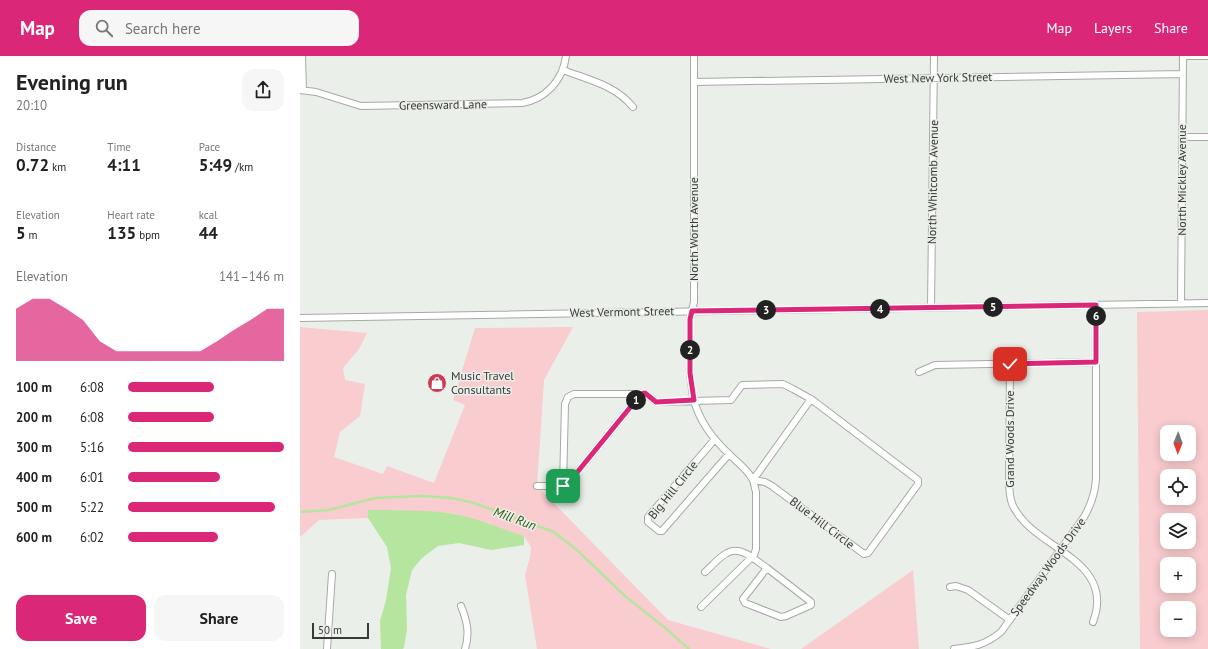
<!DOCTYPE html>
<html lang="en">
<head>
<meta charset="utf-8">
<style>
  body { margin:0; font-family:"PT Sans",sans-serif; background:#f6f6f6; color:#222; height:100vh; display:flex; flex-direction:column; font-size:15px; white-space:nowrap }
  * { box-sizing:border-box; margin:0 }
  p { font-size:13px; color:#767676 }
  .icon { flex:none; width:22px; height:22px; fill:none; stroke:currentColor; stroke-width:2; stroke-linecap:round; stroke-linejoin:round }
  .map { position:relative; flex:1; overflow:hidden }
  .sheet { display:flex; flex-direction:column; background:#fff; width:300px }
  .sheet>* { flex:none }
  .needle { width:26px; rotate:181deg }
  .buttons { position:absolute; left:860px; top:369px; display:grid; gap:8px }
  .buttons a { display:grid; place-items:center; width:36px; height:36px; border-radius:8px; background:#fff; box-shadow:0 2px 10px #0003; font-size:20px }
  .scale { position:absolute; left:12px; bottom:10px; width:57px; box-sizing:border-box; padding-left:4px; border:2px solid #383a37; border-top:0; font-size:11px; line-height:14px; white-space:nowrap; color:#383a37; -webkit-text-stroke:3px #ebefe9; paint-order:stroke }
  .pin { position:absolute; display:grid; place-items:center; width:34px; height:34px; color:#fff; margin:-17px; border-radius:8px; box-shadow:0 2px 6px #0006 }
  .km { position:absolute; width:20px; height:20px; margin:-10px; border-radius:50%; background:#222; color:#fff; font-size:11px; line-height:20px; text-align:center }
  .round { display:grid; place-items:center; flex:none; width:42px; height:42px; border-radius:12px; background:#f6f6f6 }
  .head { display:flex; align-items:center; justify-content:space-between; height:68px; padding:0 16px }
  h1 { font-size:22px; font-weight:600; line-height:30px }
  .stats { display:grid; grid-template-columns:repeat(3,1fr); gap:6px; height:68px; padding:4px 16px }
  .stats div { display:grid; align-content:center }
  .stats b { font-size:17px; font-weight:600 }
  .stats small { font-size:11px; font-weight:400 }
  .stats p { font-size:11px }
  .chart { height:112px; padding:8px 16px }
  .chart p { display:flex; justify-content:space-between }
  .chart svg { width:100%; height:72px; margin-top:4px; fill:#db2777; opacity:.7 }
  .cta { display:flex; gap:8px; margin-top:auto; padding:8px 16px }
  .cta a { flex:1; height:46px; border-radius:12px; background:#db2777; color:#fff; font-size:16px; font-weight:600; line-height:46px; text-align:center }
  .cta a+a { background:#f6f6f6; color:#222 }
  ul { padding:0 16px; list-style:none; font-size:13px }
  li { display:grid; grid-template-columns:64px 48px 1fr; align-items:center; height:30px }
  li i { height:10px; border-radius:5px; background:#db2777 }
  header { display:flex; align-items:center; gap:24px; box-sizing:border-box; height:56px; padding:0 20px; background:#db2777; color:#fff }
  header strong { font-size:19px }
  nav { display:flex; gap:22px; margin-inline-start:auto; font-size:14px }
  .search { width:280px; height:36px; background:#f6f6f6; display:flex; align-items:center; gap:10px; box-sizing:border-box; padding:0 14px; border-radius:12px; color:#767676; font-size:15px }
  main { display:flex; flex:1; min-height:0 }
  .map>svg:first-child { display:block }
  .green { fill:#f9cccf; fill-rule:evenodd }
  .water { fill:#b5e59e }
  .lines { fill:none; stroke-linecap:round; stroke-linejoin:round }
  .stream { stroke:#b5e59e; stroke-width:2.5 }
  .street-casing { stroke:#a6aaa4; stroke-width:8 }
  .street { stroke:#fff; stroke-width:6 }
  .route-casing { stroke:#fff; stroke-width:8 }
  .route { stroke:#db2777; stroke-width:5 }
  .labels { text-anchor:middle; stroke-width:3; stroke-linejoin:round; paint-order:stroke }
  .street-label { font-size:12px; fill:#383a37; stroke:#ebefe9 }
  .poi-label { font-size:12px; fill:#383a37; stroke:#ebefe9; text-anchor:start }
  .water-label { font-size:13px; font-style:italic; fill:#2d570f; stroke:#ebefe9 }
</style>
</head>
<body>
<header>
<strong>Map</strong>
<div class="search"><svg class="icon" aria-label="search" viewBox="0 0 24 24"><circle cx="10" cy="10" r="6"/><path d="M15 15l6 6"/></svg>Search here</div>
<nav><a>Map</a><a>Layers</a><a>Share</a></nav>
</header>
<main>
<section class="sheet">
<div class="head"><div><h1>Evening run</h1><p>20:10</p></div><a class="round"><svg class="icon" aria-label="share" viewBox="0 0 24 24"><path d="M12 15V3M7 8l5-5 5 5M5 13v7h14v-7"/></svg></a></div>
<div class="stats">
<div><p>Distance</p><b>0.72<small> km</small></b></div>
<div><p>Time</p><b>4:11</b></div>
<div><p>Pace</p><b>5:49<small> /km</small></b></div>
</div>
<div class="stats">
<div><p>Elevation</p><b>5<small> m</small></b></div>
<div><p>Heart rate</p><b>135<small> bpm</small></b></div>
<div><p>kcal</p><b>44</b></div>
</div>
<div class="chart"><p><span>Elevation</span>141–146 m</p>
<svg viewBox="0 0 160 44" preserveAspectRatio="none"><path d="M0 44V12L10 6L20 6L30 12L40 19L50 32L60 38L70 38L80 38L90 38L100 38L110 38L120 32L130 25L140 19L150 12L160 12V44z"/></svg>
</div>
<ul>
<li><b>100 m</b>6:08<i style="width:55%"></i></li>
<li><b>200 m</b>6:08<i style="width:55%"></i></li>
<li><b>300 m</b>5:16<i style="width:100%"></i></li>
<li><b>400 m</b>6:01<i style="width:59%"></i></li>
<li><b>500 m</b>5:22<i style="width:94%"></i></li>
<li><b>600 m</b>6:02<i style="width:58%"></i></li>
</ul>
<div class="cta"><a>Save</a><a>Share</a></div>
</section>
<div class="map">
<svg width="908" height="593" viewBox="0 0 908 593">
  <rect width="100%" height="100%" fill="#ebefe9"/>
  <!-- green -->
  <path class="green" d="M908 254V593H840L837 256ZM867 376H889V398H867ZM867 420H889V442H867ZM867 464H889V486H867ZM867 508H889V530H867ZM867 552H889V574H867Z
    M0 271 67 277 59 293 43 312 45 324 65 328 60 360 40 376 34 401 83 418 87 410 134 427 165 349 153 344 175 272 273 271 244 324 237 430 368 564 471 593H237L225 519 230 501 231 491 224 480 189 468 151 457 111 455 69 454 68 462 19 464 0 481Z
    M613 514 619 593H501Z"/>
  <!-- water -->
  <path class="water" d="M68 454C95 454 123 454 149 457 174 461 200 472 224 480V489L191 494 159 487 138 490 122 502 112 514 106 539 107 573 104 591 103 593H81L80 565 86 544 91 512 87 491 68 462Z"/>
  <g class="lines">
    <!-- stream -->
    <path class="stream" d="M0 456 29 454 75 442 121 440 152 442 174 447 254 476 278 495 325 540 364 571 389 593"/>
    <defs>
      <path id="street" d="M2 0 3 34
        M883 0H908
        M263 14C289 24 315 29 333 51
        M394 26 883 18
        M0 34 16 36 61 50 222 47C246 43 263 24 266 0
        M882 81H908
        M881 248 883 0
        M631 252 634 0
        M0 262 908 247
        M710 308 709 429C710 438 710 447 716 455 739 494 816 505 793 566
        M619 316 635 309 796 306
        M415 383 348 461V466L359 475H362L429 398
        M237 430H266L341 338 345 337 356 346 431 344 442 329 483 328 493 333 511 343 618 424V428L568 497 564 498 472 430 465 426 453 424C447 413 438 407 430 399 412 382 399 365 393 341L390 317V263L394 246V0
        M263 430 265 348 268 341 274 338H341
        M467 512 511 546V549L486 560 481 561 445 547 443 543Z
        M405 516C412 510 419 501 427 497 441 489 456 505 467 512
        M650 531 656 530 668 534 710 564
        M161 550C167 565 170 577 165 593
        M401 551 454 499 456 493V436L453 424 511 343
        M27 593 32 518
        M654 593C674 591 685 589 701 576L784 461C791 449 795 437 796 423V249"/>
    </defs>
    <!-- street casing -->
    <use href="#street" class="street-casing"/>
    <!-- street -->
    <use href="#street" class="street"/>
  </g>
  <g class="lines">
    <defs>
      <path id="route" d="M263 430H266L341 338 345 337 356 346 394 344 390 317V263L392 255 796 249V306L710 308"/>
    </defs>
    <!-- route casing -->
    <use href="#route" class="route-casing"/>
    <!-- route -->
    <use href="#route" class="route"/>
  </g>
  <!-- icons -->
  <defs>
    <symbol id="shop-disc" viewBox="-11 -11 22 22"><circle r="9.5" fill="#cb3b56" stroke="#ebefe9"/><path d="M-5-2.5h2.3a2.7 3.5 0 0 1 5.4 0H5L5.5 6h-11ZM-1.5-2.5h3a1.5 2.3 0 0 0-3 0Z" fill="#fff"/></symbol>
  </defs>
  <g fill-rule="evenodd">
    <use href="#shop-disc" x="126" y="316" width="22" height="22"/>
  </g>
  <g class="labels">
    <!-- street labels -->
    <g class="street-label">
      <text transform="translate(638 22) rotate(-1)" y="4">West New York Street</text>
      <text transform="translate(143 49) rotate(-1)" y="4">Greensward Lane</text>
      <text transform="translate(882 124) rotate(-90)" y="4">North Mickley Avenue</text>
      <text transform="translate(633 126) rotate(-89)" y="4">North Whitcomb Avenue</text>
      <text transform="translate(394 173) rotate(-90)" y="4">North Worth Avenue</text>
      <text transform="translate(322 256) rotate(-1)" y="4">West Vermont Street</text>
      <text transform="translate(710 383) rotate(-90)" y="4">Grand Woods Drive</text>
      <text transform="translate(373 434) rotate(-51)" y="4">Big Hill Circle</text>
      <text transform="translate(522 467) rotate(37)" y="4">Blue Hill Circle</text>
      <text transform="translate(748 511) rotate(-54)" y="4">Speedway Woods Drive</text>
    </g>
    <!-- poi labels -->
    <g class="poi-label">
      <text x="151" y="324">Music Travel<tspan x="151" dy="14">Consultants</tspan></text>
    </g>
    <!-- water labels -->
    <g class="water-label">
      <text transform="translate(215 462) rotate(20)" y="5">Mill Run</text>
    </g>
  </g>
</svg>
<div class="buttons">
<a><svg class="needle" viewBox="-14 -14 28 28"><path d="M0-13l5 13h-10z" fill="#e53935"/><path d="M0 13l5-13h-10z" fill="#767676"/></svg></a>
<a><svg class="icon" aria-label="locate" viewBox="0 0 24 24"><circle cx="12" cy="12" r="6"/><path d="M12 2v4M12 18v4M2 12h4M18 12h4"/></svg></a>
<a><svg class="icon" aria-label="layers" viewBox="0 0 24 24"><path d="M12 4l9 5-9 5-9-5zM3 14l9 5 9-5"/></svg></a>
<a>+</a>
<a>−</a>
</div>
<div class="scale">50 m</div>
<div class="pin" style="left:263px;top:430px;background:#1e9e55"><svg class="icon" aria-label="arrive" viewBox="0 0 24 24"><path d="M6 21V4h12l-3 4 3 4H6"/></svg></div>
<div class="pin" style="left:710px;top:308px;background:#d93025"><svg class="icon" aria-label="check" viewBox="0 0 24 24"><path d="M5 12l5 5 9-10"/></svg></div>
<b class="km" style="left:336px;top:344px">1</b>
<b class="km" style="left:390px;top:294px">2</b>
<b class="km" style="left:466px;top:254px">3</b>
<b class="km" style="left:580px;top:253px">4</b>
<b class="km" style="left:693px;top:251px">5</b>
<b class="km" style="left:796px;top:260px">6</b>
</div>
</main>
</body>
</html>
